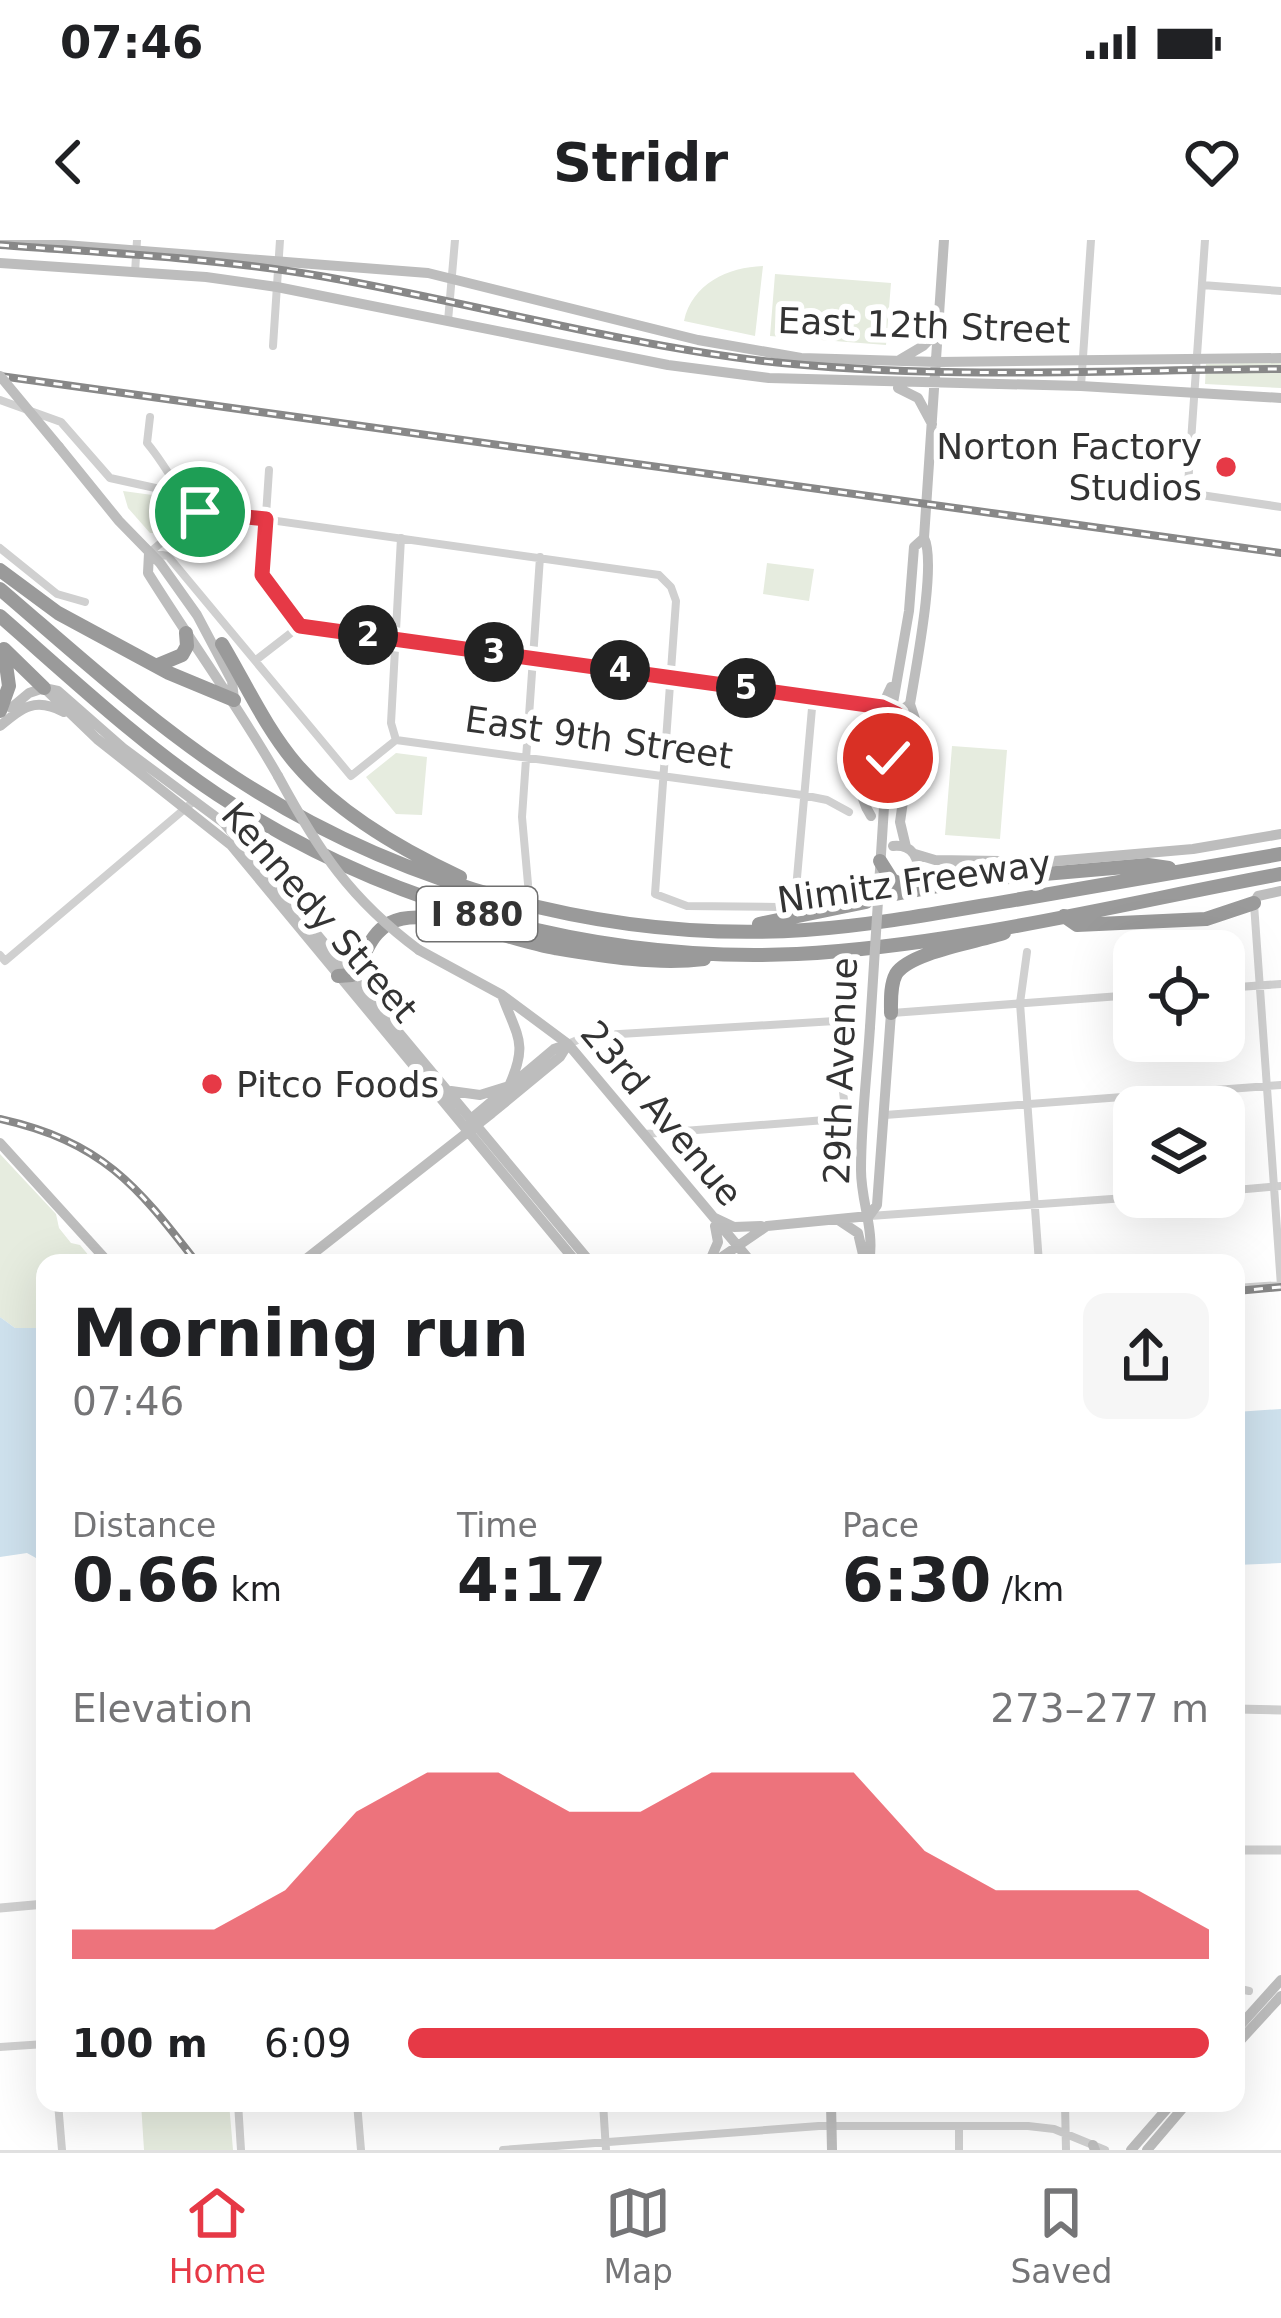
<!DOCTYPE html>
<html lang="en">
<head>
<meta charset="utf-8">
<style>
  body { margin:0; font-family:"DejaVu Sans",sans-serif; background:#f6f6f6; color:#202124; height:100vh; display:flex; flex-direction:column; font-size:45px; white-space:nowrap }
  * { box-sizing:border-box; margin:0 }
  p { font-size:39px; color:#757577 }
  .icon { flex:none; width:66px; height:66px; fill:none; stroke:currentColor; stroke-width:2; stroke-linecap:round; stroke-linejoin:round }
  .map { position:relative; flex:1; overflow:hidden }
  .panel { position:absolute; left:36px; top:1014px; width:1209px; height:858px; display:flex; flex-direction:column; background:#fff; border-radius:24px; box-shadow:0 12px 48px #0002 }
  .panel>* { flex:none }
  .tools { position:absolute; left:1113px; top:690px; display:grid; gap:24px }
  .tools a { display:grid; place-items:center; width:132px; height:132px; border-radius:24px; background:#fff; box-shadow:0 12px 48px #0002; font-size:60px }
  .pin { position:absolute; display:grid; place-items:center; width:102px; height:102px; color:#fff; margin:-51px; border:6px solid #fff; border-radius:50%; box-shadow:0 3px 12px #0007 }
  .km { position:absolute; width:60px; height:60px; margin:-30px; border-radius:50%; background:#222; color:#fff; font-size:33px; line-height:60px; text-align:center }
  .round { display:grid; place-items:center; flex:none; width:126px; height:126px; border-radius:24px; background:#f6f6f6 }
  .head { display:flex; align-items:center; justify-content:space-between; height:204px; padding:0 36px }
  h1 { font-size:66px; font-weight:700; line-height:90px }
  .stats { display:grid; grid-template-columns:repeat(3,1fr); gap:18px; height:204px; padding:12px 36px }
  .stats div { display:grid; align-content:center }
  .stats b { font-size:60px; font-weight:700 }
  .stats small { font-size:33px; font-weight:400 }
  .stats p { font-size:33px }
  .chart { height:336px; padding:24px 36px }
  .chart p { display:flex; justify-content:space-between }
  .chart svg { width:100%; height:216px; margin-top:12px; fill:#e63946; opacity:.7 }
  ul { padding:0 36px; list-style:none; font-size:39px }
  li { display:grid; grid-template-columns:192px 144px 1fr; align-items:center; height:90px }
  li i { height:30px; border-radius:15px; background:#e63946 }
  .status { display:flex; justify-content:space-between; align-items:center; height:84px; padding:0 60px; background:#fff; direction:ltr }
  .status svg { height:33px; fill:currentColor }
  header { display:flex; justify-content:space-between; align-items:center; height:156px; padding:0 36px; background:#fff; font-size:54px; font-weight:700 }
  .dock { display:flex; justify-content:space-around; align-items:center; height:168px; border-top:3px solid #e0e0e0; background:#fff; font-size:33px; color:#757577 }
  .dock a { display:grid; justify-items:center; gap:6px }
  .dock .selected { color:#e63946 }
  .map>svg:first-child { display:block }
  .green { fill:#e6ecdf }
  .water { fill:#cfe2ee }
  .lines { fill:none; stroke-linecap:round; stroke-linejoin:round }
  .minor { stroke:#d0d0d0; stroke-width:8 }
  .tertiary { stroke:#d0d0d0; stroke-width:9 }
  .secondary { stroke:#bdbdbd; stroke-width:10 }
  .motorway { stroke:#9a9a9a; stroke-width:14 }
  .rail-casing { stroke:#888; stroke-width:8 }
  .rail { stroke:#fff; stroke-width:3; stroke-dasharray:9; stroke-linecap:butt }
  .secondary-bridge { stroke:#bdbdbd; stroke-width:10 }
  .motorway-bridge { stroke:#9a9a9a; stroke-width:14 }
  .route-casing { stroke:#fff; stroke-width:24 }
  .route { stroke:#e63946; stroke-width:15 }
  .poi-dot { fill:#e63946; stroke:#fff; stroke-width:4.5 }
  .labels { text-anchor:middle; stroke-width:12; stroke-linejoin:round; paint-order:stroke }
  .shield { fill:#fff; stroke:#707070; stroke-width:3 }
  .shield-label { font-size:33px; font-weight:bold; fill:#333 }
  .street-label { font-size:36px; fill:#333; stroke:#fff }
  .poi-label { font-size:36px; fill:#333; stroke:#fff; text-anchor:end }
</style>
</head>
<body>
<div class="status"><b>07:46</b><svg viewBox="0 0 49 12"><path d="M0 12V9h3v3zM5 12V6h3v6zM10 12V3h3v9zM15 12V0h3v12zM26 1h20v11H26zM47 4h2v5h-2z"/></svg></div>
<header><svg class="icon" aria-label="back" viewBox="0 0 24 24"><path d="M15 5l-7 7 7 7"/></svg>Stridr<svg class="icon" aria-label="heart" viewBox="0 0 24 24"><path d="M12 20l-8-8c-3-5 5-10 8-4 3-6 11-1 8 4z"/></svg></header>
<div class="map">
<svg width="1281" height="1910" viewBox="0 0 1281 1910">
  <rect width="100%" height="100%" fill="#fff"/>
  <!-- green -->
  <path class="green" d="M763 26 755 96 684 81C692 44 728 27 763 26Z
    M775 34 891 43 886 105 770 96Z
    M1281 122V148L1205 144 1206 124Z
    M123 251 167 257 177 264 180 275 162 293H150L128 268Z
    M767 323 814 329 809 361 763 354Z
    M952 506 1007 510 1000 599 945 595Z
    M396 513 427 517 422 575 396 574 366 537Z
    M0 914 56 974 59 988 71 1003 80 1005 95 1023H45V1088H15L0 1077Z
    M141 1863H229L233 1910H144Z"/>
  <!-- water -->
  <path class="water" d="M0 1077 15 1088H45V1323L27 1313 0 1317Z
    M1281 1169V1323L1236 1325V1172Z"/>
  <g class="lines">
    <!-- minor -->
    <path class="minor" d="M1205 0 1188 245 1201 255 1281 267
      M135 33 137 0
      M1202 45 1281 51
      M448 81 455 0
      M273 106 280 0
      M1081 146 1091 0
      M0 160 61 182 110 238 178 253
      M150 177 147 203C167 227 178 250 194 275
      M269 230 262 335 300 386
      M0 308 57 354 85 362
      M149 313 194 275 206 271 659 335 671 347 676 361 655 654 687 666 779 667 790 661 796 649 813 457
      M150 313 168 316 351 536 396 500 802 555 827 560 849 572
      M256 420 300 386 885 468
      M396 500 391 483 401 298
      M528 644 522 577 540 317
      M1254 664 1281 1046
      M1027 712 1020 763 1039 1023
      M0 715 5 721 194 561
      M1224 748 1281 744
      M892 773 1134 755
      M568 804 587 796 835 781 845 869 838 879 645 894
      M885 875 1281 845
      M1224 951 1281 946
      M870 976 1140 957
      M1236 1048 1281 1045
      M1236 1748 1249 1751
      M0 1807 45 1804
      M58 1863 62 1910
      M238 1863 241 1910
      M357 1863 361 1910
      M603 1863 606 1910
      M1065 1863 1066 1910
      M503 1910 819 1886H1028L1054 1889 1105 1910
      M959 1910V1886"/>
    <!-- tertiary -->
    <path class="tertiary" d="M1236 1469 1281 1470
      M1236 1610H1281
      M0 1668 45 1664"/>
    <!-- secondary -->
    <path class="secondary" d="M0 0 428 33 698 100 801 118 938 122 1281 118
      M0 23 206 37 277 47 668 125 769 138 1081 146 1281 158
      M901 119 923 106 938 91
      M898 148 918 158 932 184
      M59 207 119 281 160 323 197 375 232 441 234 460
      M149 313 148 333C191 402 238 466 278 536
      M44 448 58 451 123 508 224 583 591 1023
      M46 450 97 499 231 605 577 1023
      M11 468 29 453 44 448
      M897 474 910 464C915 432 937 322 924 298L944 0
      M0 486C23 467 35 457 64 472
      M885 551 897 474 893 463 909 371 914 307 924 298
      M871 576C845 538 874 484 891 447
      M893 606C912 604 922 619 915 636
      M906 607 900 582 915 479 910 464
      M915 614 935 620 1000 621
      M917 633 1193 609 1281 594
      M1254 663 1258 656 1281 651
      M419 710 502 755 568 804 752 1023
      M451 851 480 855 509 846C528 804 518 798 503 758
      M470 884 472 878 554 809 565 805
      M0 903 109 1023
      M869 976 877 965 891 773
      M715 978 734 987 761 986
      M840 981 858 993 865 1023
      M301 1023 492 873 560 817 568 804
      M709 1023 718 1002 715 986
      M713 1023 767 986 869 976
      M869 1023C875 989 861 963 861 930 861 882 867 834 870 787
      M1236 1790 1281 1740
      M1236 1805 1281 1756
      M831 1863 832 1910
      M1093 1905 1095 1910
      M1131 1910 1172 1863
      M1147 1910 1187 1863"/>
    <!-- motorway -->
    <path class="motorway" d="M0 330 58 373 169 433 234 460
      M0 349C76 414 150 482 234 537 400 646 606 703 805 690 877 685 949 671 1021 659 1108 644 1194 629 1281 614
      M0 376C71 438 140 503 218 555 387 666 595 723 797 714 954 706 1125 663 1281 634
      M222 404C246 444 266 489 297 525 339 574 402 610 460 637
      M4 409 44 448
      M158 425 182 415 187 406 186 393
      M0 471 9 446 4 410
      M878 657 964 641 1148 625 1169 628
      M1064 676 1077 685 1206 679 1254 663
      M759 684 866 662
      M338 736 352 735C366 717 368 695 390 683 426 663 513 702 555 708 603 716 656 725 704 719
      M891 773C891 761 890 745 896 734 910 712 978 702 1004 693"/>
    <defs>
      <path id="rail" d="M0 5C109 13 218 18 326 37 472 63 615 103 763 121 934 140 1109 130 1281 129
        M0 136 1281 313
        M0 879C102 902 136 944 197 1023
        M1236 1051 1281 1047"/>
    </defs>
    <!-- rail casing -->
    <use href="#rail" class="rail-casing"/>
    <!-- rail -->
    <use href="#rail" class="rail"/>
    <!-- secondary-bridge -->
    <path class="secondary-bridge" d="M0 136 59 207
      M278 536C318 610 350 659 419 710
      M870 787 885 551"/>
    <!-- motorway-bridge -->
    <path class="motorway-bridge" d="M880 621 892 640 914 650"/>
  </g>
  <g class="lines">
    <defs>
      <path id="route" d="M200 272 266 279 262 335 300 386 882 467 897 474 888 518"/>
    </defs>
    <!-- route casing -->
    <use href="#route" class="route-casing"/>
    <!-- route -->
    <use href="#route" class="route"/>
  </g>
  <!-- markers -->
  <g class="poi-dot">
    <circle cx="1226" cy="227" r="12"/>
    <circle cx="212" cy="844" r="12"/>
  </g>
  <g class="labels">
    <!-- shield labels -->
    <rect class="shield" x="417" y="647" width="120" height="54" rx="9"/>
    <g class="shield-label">
      <text x="477" y="686">I 880</text>
    </g>
    <!-- street labels -->
    <g class="street-label">
      <text transform="translate(924 85) rotate(2)" y="13">East 12th Street</text>
      <text transform="translate(599 497) rotate(8)" y="13">East 9th Street</text>
      <text transform="translate(914 641) rotate(-8)" y="13">Nimitz Freeway</text>
      <text transform="translate(320 672) rotate(49)" y="13">Kennedy Street</text>
      <text transform="translate(840 831) rotate(-88)" y="13">29th Avenue</text>
      <text transform="translate(662 873) rotate(50)" y="13">23rd Avenue</text>
    </g>
    <!-- poi labels -->
    <g class="poi-label">
      <text x="1202" y="219">Norton Factory<tspan x="1202" dy="41">Studios</tspan></text>
      <text x="236" y="857" text-anchor="start">Pitco Foods</text>
    </g>
  </g>
</svg>
<div class="tools">
<a><svg class="icon" aria-label="locate" viewBox="0 0 24 24"><circle cx="12" cy="12" r="6"/><path d="M12 2v4M12 18v4M2 12h4M18 12h4"/></svg></a>
<a><svg class="icon" aria-label="layers" viewBox="0 0 24 24"><path d="M12 4l9 5-9 5-9-5zM3 14l9 5 9-5"/></svg></a>
</div>
<div class="pin" style="left:200px;top:272px;background:#1e9e55"><svg class="icon" aria-label="arrive" viewBox="0 0 24 24"><path d="M6 21V4h12l-3 4 3 4H6"/></svg></div>
<div class="pin" style="left:888px;top:518px;background:#d93025"><svg class="icon" aria-label="check" viewBox="0 0 24 24"><path d="M5 12l5 5 9-10"/></svg></div>
<b class="km" style="left:368px;top:395px">2</b>
<b class="km" style="left:494px;top:412px">3</b>
<b class="km" style="left:620px;top:430px">4</b>
<b class="km" style="left:746px;top:448px">5</b>
<section class="panel">
<div class="head"><div><h1>Morning run</h1><p>07:46</p></div><a class="round"><svg class="icon" aria-label="share" viewBox="0 0 24 24"><path d="M12 15V3M7 8l5-5 5 5M5 13v7h14v-7"/></svg></a></div>
<div class="stats">
<div><p>Distance</p><b>0.66<small> km</small></b></div>
<div><p>Time</p><b>4:17</b></div>
<div><p>Pace</p><b>6:30<small> /km</small></b></div>
</div>
<div class="chart"><p><span>Elevation</span>273–277 m</p>
<svg viewBox="0 0 160 44" preserveAspectRatio="none"><path d="M0 44V38L10 38L20 38L30 30L40 14L50 6L60 6L70 14L80 14L90 6L100 6L110 6L120 22L130 30L140 30L150 30L160 38V44z"/></svg>
</div>
<ul>
<li><b>100 m</b>6:09<i style="width:100%"></i></li>
</ul>
</section>
</div>
<nav class="dock">
<a class="selected"><svg class="icon" aria-label="home" viewBox="0 0 24 24"><path d="M3 11l9-7 9 7M6 9v11h12V9"/></svg>Home</a>
<a><svg class="icon" aria-label="map" viewBox="0 0 24 24"><path d="M3 6l6-2 6 2 6-2v14l-6 2-6-2-6 2zM9 4v14M15 6v14"/></svg>Map</a>
<a><svg class="icon" aria-label="saved" viewBox="0 0 24 24"><path d="M7 4h10v16l-5-4-5 4z"/></svg>Saved</a>
</nav>
</body>
</html>
